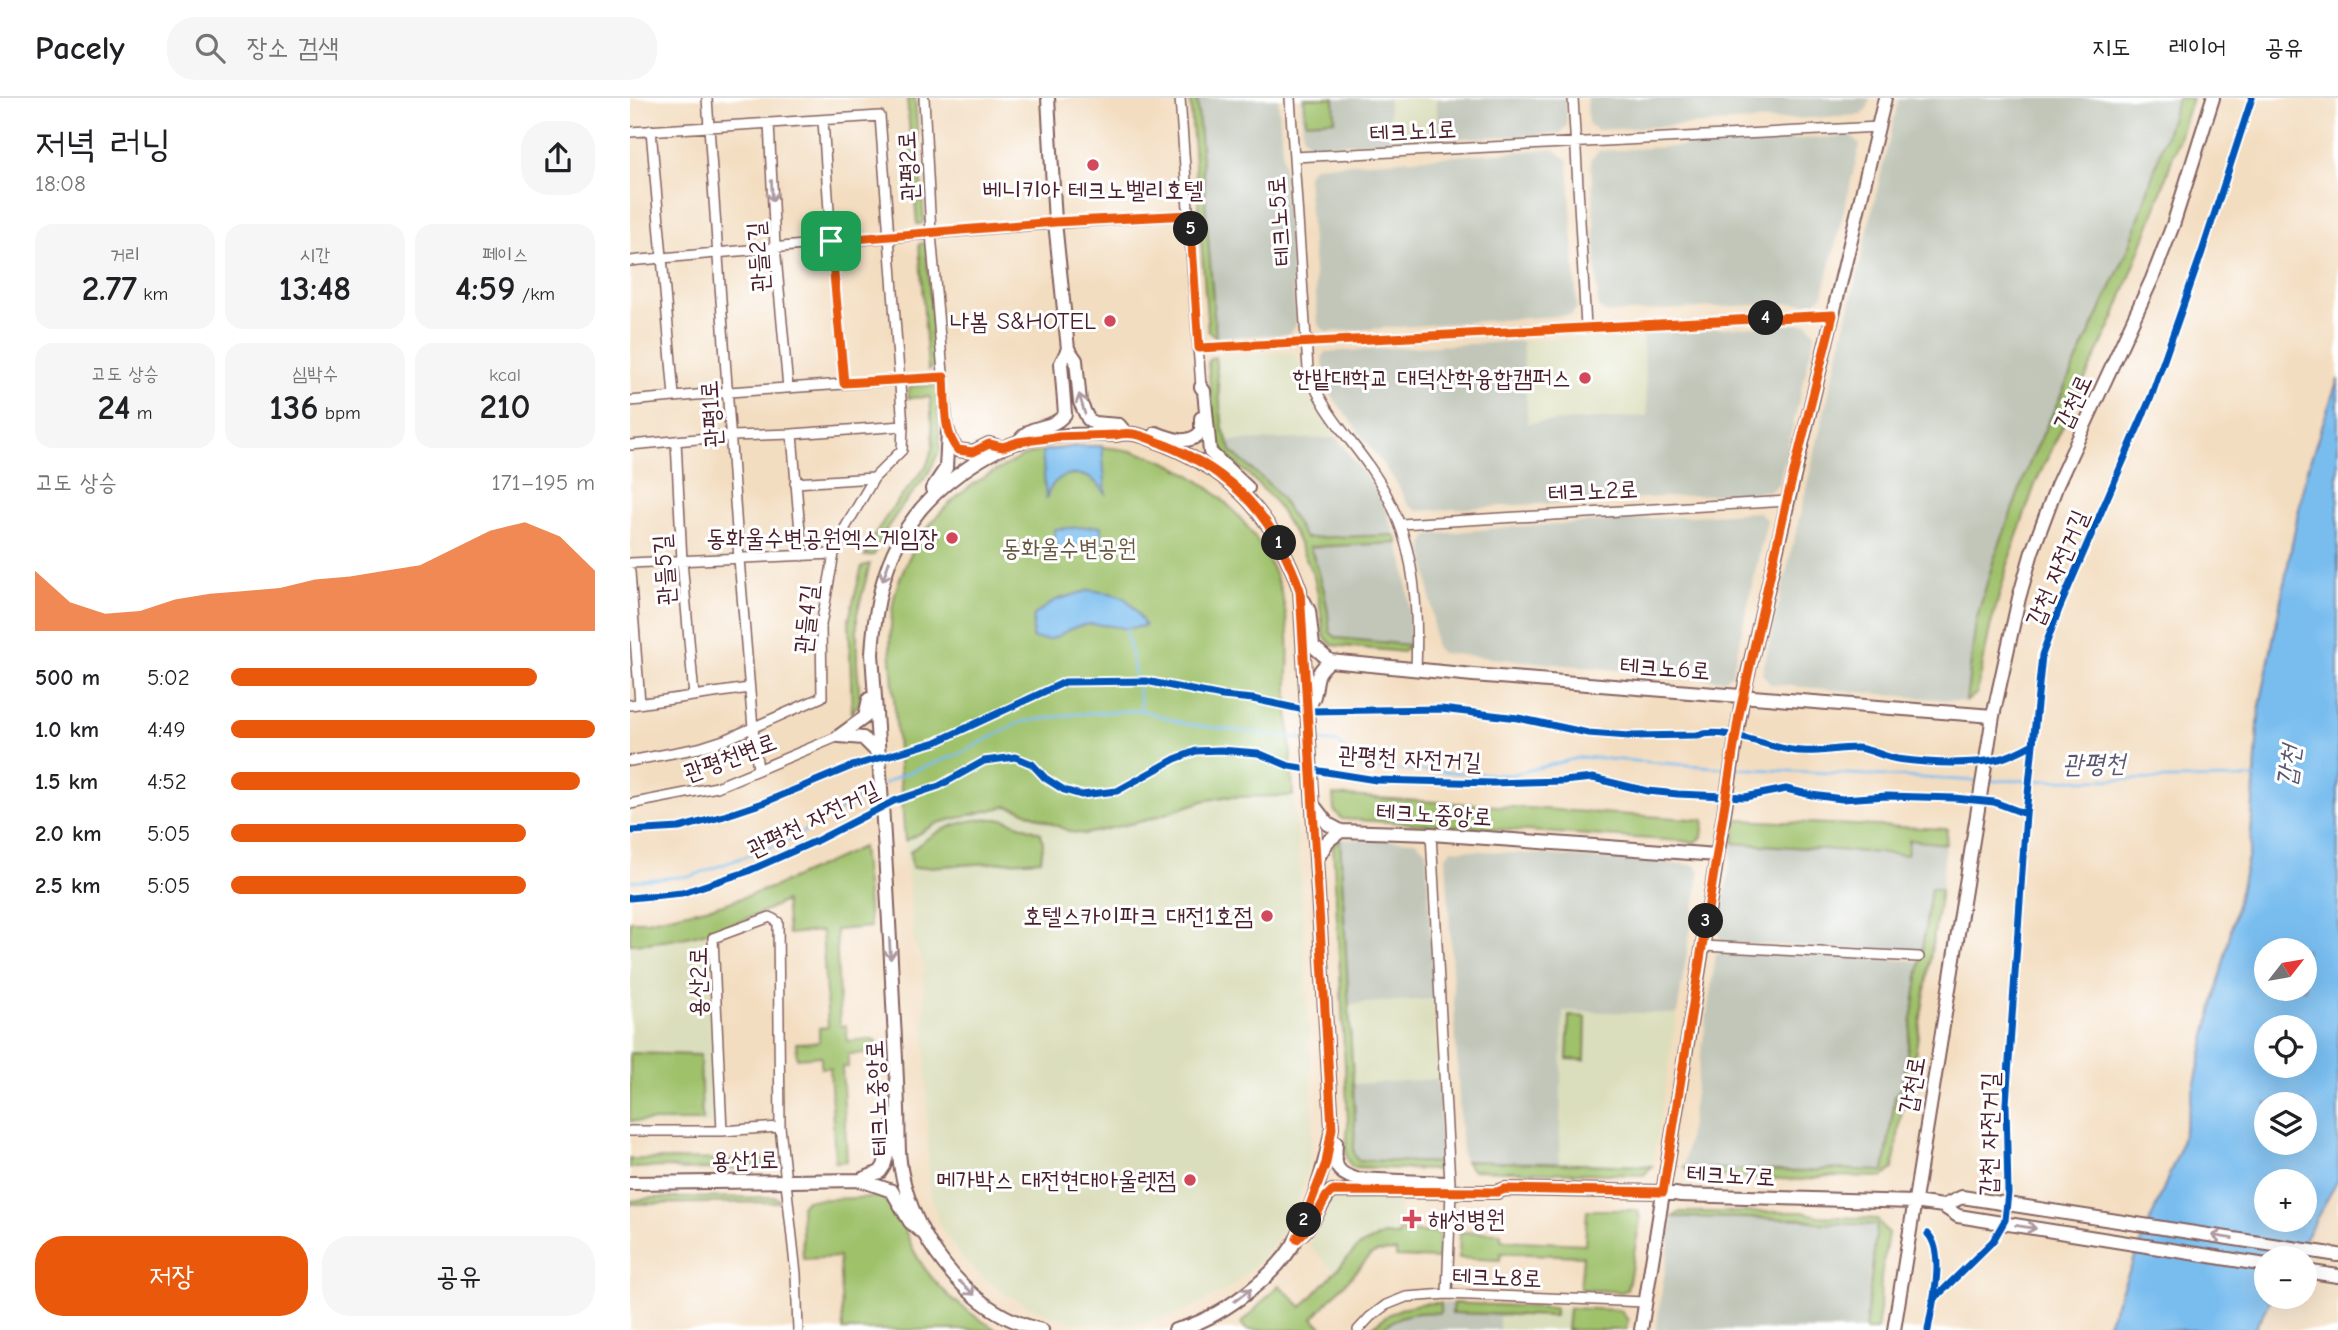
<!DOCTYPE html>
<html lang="ko">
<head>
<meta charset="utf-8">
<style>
  body { margin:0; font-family:"Comic Neue","Poor Story",sans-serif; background:#f6f6f6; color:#202124; height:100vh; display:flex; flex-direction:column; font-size:26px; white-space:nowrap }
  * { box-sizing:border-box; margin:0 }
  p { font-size:23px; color:#757577 }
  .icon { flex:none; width:38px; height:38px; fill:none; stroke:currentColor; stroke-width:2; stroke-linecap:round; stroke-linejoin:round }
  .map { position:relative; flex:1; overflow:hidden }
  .drawer { display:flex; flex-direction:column; background:#fff; width:630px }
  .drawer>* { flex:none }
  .needle { width:46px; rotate:59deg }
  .tools { position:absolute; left:1624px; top:840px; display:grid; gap:14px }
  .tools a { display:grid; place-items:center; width:63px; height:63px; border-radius:50%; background:#fff; box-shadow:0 7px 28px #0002; font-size:35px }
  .pin { position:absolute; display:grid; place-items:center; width:60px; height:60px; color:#fff; margin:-30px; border-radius:14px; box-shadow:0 4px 10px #0006 }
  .km { position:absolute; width:35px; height:35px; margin:-18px; border-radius:50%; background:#222; color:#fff; font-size:19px; line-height:35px; text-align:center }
  .round { display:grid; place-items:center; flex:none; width:74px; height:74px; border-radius:28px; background:#f6f6f6 }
  .headline { display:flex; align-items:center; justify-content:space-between; height:119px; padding:0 35px }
  h1 { font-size:38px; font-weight:600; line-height:52px }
  .stats { display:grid; grid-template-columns:repeat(3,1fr); gap:10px; height:119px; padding:7px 35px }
  .stats div { display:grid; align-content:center; border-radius:18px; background:#f6f6f6; text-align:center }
  .stats b { font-size:35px; font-weight:600 }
  .stats small { font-size:19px; font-weight:400 }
  .stats p { font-size:19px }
  .chart { height:196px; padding:14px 35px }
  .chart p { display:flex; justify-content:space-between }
  .chart svg { width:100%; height:126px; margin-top:7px; fill:#ea580c; opacity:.7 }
  .action { display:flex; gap:14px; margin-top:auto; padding:14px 35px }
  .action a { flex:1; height:80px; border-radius:28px; background:#ea580c; color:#fff; font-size:28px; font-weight:600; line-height:80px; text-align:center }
  .action a+a { background:#f6f6f6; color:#202124 }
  ul { padding:0 35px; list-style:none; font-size:23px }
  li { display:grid; grid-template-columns:112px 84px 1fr; align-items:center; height:52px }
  li i { height:18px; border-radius:9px; background:#ea580c }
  header { display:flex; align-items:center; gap:42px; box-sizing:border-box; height:98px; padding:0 35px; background:#fff; border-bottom:2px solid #e0e0e0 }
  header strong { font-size:33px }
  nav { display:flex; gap:38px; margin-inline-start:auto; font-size:24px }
  .search { width:490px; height:63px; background:#f6f6f6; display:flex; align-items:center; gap:18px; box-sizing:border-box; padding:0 24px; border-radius:28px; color:#757577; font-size:26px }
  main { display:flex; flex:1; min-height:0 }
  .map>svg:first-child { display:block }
  .built { fill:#dbdebc }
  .industrial { fill:#c1c6b9 }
  .green { fill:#9fc16a; stroke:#74704a; stroke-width:2 }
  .water { fill:#79bdef; stroke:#626e8d; stroke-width:2; fill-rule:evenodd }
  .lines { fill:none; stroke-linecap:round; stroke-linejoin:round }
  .stream { stroke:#79bdef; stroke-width:2.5 }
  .street-casing { stroke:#85625f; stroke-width:12 }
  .secondary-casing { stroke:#85625f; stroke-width:16 }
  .street { stroke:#fff; stroke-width:9 }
  .secondary { stroke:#fff; stroke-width:12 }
  .cycleway-casing { stroke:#fff; stroke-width:11 }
  .cycleway { stroke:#0057b8; stroke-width:7 }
  .oneway { stroke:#ae9aa0 }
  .route-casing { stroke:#fff; stroke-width:14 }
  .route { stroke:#ea580c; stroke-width:9 }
  .poi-dot { fill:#d1495b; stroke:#fff; stroke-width:2.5 }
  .labels { text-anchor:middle; stroke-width:6; stroke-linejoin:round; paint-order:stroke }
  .street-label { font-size:24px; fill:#4a1f2b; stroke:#fff }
  .poi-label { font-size:24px; fill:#4a1f2b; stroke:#fff; text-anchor:end }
  .park-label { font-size:24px; fill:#685841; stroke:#fff }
  .water-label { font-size:26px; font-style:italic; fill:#5a5670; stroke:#fff }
</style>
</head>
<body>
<header>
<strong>Pacely</strong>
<div class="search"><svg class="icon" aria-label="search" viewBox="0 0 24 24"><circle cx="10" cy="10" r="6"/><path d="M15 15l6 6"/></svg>장소 검색</div>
<nav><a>지도</a><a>레이어</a><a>공유</a></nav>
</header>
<main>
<section class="drawer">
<div class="headline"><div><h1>저녁 러닝</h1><p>18:08</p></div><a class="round"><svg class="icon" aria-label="share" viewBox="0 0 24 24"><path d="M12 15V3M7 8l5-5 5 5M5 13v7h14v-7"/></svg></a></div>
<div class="stats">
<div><p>거리</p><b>2.77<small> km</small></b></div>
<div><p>시간</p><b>13:48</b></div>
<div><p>페이스</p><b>4:59<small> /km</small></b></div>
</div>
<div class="stats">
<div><p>고도 상승</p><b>24<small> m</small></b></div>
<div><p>심박수</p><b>136<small> bpm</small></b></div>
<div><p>kcal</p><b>210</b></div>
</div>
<div class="chart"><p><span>고도 상승</span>171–195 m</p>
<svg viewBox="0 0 160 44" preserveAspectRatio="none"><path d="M0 44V23L10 34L20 38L30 37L40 33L50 31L60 30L70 29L80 26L90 25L100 23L110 21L120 15L130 9L140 6L150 11L160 23V44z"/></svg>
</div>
<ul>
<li><b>500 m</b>5:02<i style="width:84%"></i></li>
<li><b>1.0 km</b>4:49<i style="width:100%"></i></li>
<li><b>1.5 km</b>4:52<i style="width:96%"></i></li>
<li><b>2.0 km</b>5:05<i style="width:81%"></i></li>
<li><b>2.5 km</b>5:05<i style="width:81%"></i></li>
</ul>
<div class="action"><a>저장</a><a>공유</a></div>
</section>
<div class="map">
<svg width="1708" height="1232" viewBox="0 0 1708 1232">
  <rect width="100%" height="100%" fill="#fff"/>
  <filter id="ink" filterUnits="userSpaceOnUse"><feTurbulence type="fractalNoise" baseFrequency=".0143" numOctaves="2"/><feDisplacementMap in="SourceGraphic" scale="14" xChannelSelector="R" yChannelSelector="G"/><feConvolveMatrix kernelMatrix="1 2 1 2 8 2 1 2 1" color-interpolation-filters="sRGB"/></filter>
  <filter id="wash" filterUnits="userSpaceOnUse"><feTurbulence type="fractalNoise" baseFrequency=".00686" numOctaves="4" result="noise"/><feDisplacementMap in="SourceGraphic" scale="28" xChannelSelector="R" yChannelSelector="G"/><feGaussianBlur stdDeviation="1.57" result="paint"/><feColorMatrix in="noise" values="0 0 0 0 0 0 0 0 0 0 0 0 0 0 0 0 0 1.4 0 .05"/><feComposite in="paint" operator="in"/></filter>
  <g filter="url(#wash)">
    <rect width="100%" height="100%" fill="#f3ddc0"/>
    <!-- built -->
    <path class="built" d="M758 0H806L809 41 761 43Z
      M1012 235 1018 318 898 325 892 243Z
      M661 254 668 261 677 296 707 340 597 343 593 331 585 259Z
      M663 698 670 766 683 1012 681 1052 675 1081 666 1108 652 1133 636 1155 616 1176 599 1190 572 1205 542 1218 505 1226 475 1227 445 1225 421 1218 376 1197 355 1182 330 1158 310 1128 299 1093 293 866 284 844 275 743 308 725 376 708 389 711 441 734 455 736 517 722 573 703 594 699Z
      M77 836 86 1021 81 1026H0V846L43 843Z
      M804 901 808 981 723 986 719 906Z
      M933 913 1047 916 1022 1068 929 1066Z
      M709 1098 769 1099V1138L753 1137 740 1142 729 1148 705 1174 679 1147 688 1131 698 1105Z
      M925 1210H939L937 1232H869V1217L924 1218Z"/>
    <!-- industrial -->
    <path class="industrial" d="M567 0H648L666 227 658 236 586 239Z
      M671 0H758L761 43 680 47 673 38Z
      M806 0H935L937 27 930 36 809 41Z
      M957 0H1240L1238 9 1231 17 966 32 958 25Z
      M1269 0H1548L1499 150 1400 364 1346 523 1336 604 1140 586 1132 576Z
      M1222 38 1230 47 1193 197 1185 204 976 215 968 209 961 61 969 53Z
      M924 51 938 62 947 210 941 217 696 234 688 226 677 77 684 68Z
      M1178 225 1185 235 1149 385 1140 393 787 413 777 406 768 387 702 298 697 288 692 260 696 254 892 243 898 325 1018 318 1012 235Z
      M707 340 740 384 755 409 765 437 675 440 652 401 642 389 602 354 597 343Z
      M1129 414 1137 422 1102 576 1093 582 811 555 805 549 802 510 793 446 799 437 868 430Z
      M768 445 774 466 779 502 780 547 706 540 700 534 697 501 679 449Z
      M710 741 786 743 796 753 804 901 719 906Z
      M1279 742 1316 746 1311 792 1301 791 1291 854 1094 845 1089 839 1103 745 1276 757Z
      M822 751 1064 767 1070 772 1047 916 933 913 929 1066 835 1063 832 1057 816 758Z
      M1090 853 1290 863 1272 989 1265 999 1254 1073 1198 1071 1173 1074 1054 1069 1086 857Z
      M808 981 813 1065 728 1062 724 1056 726 1050 723 986Z
      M1043 1119 1171 1121 1190 1125 1248 1127 1239 1180 1235 1232H1026Z
      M811 1205H823L822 1215 869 1217V1232H752L765 1222 779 1216 810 1215Z"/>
    <!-- green -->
    <path class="green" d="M277 0H285L294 122 291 126H287Z
      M560 0H567L586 239 578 233Z
      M674 0H704L705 22 676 24Z
      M1548 0H1562L1525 113 1484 220 1406 384 1382 452 1360 530 1347 595 1336 604 1346 523 1364 461 1400 364 1499 150Z
      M293 145 296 148 305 267 298 272 289 146Z
      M585 259 593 331 602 354 642 389 652 402 675 440 765 437 768 445 680 449C692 478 698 503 700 534L707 540 780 547 773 554 702 547 694 538 689 501 684 479 666 439 643 401 617 375 597 359 584 334 578 265 581 260Z
      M282 288H304L308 291V299H307L310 352 298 376 273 407 257 430 244 457 235 458 244 438 259 414 297 367 303 348 300 299 278 300 279 291Z
      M448 348C479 348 514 353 542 367 598 395 644 449 655 512 659 533 659 555 658 576 656 615 662 658 663 698L594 699 573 703 517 722 455 736 441 734 389 711 376 708 308 725 275 743 260 548C261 528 261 508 267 489 284 436 321 395 371 370 380 365 390 359 400 356 416 351 432 350 448 348Z
      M240 466 227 516V564L230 603 222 615 219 521 232 468Z
      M703 697 1074 722 1072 739 1066 744 712 721 704 712Z
      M354 721H374L411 735 413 745 411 762 282 770 280 754C301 735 326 723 354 721Z
      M1107 722 1317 731 1316 746 1279 742 1277 757 1103 745Z
      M710 741 725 1020 724 1056 728 1062 813 1065 805 1072 722 1069C712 1059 718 1038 718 1024L703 747Z
      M232 749 240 829 206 832 210 928H216L217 943 246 941V955L218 956V969H212L217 1063 205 1064 200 970H191V958L167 960 166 945 189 944V930L198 929 192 833 158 836 155 803C105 829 56 844 0 846V823H16L94 806 146 788Z
      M1301 790 1311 792 1279 995 1272 1011 1263 1071 1253 1079 1196 1078 1172 1082 1061 1077 1054 1069 1173 1074 1198 1071 1254 1073 1265 999 1272 989Z
      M939 918 956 919 955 962 937 961Z
      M0 955 70 957 72 1023H0Z
      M0 1061 151 1062 144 1069 52 1072 41 1069 0 1070Z
      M835 1063 1022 1068 1014 1077 842 1072Z
      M146 1099 151 1104 0 1106V1103L21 1100Z
      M251 1099C271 1112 274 1133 284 1153 303 1189 333 1212 367 1232H213L209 1159 173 1161 171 1108 176 1102Z
      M957 1112H1008L1010 1122 999 1183 997 1191 992 1194 950 1191 953 1158 871 1155 870 1162 829 1160 830 1134 871 1135V1142L955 1146Z
      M1050 1114H1172L1189 1118 1247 1121 1258 1135 1251 1179 1250 1211 1247 1232H1235L1247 1127 1190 1125 1171 1121 1043 1119Z
      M769 1133 809 1135 808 1161 766 1159V1153L748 1154 741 1157 683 1220 695 1232H617L611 1226 649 1187 672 1209 729 1148 753 1137 768 1138Z
      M811 1205 810 1215C796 1214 778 1214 765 1222 753 1228 755 1232 740 1232 760 1211 782 1204 811 1205Z
      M823 1205 925 1210V1218L822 1215Z
      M939 1210 990 1212 998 1222 996 1232H937Z"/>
    <!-- water -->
    <path class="water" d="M1708 281V1082L1664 1160H1636V1199H1642L1624 1232H1475L1549 1053 1620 751 1629 613 1676 375ZM1636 852H1675V891H1636ZM1636 929H1675V968H1636ZM1636 1006H1675V1045H1636ZM1636 1083H1675V1122H1636Z
      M448 348H472L476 397C461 369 423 368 416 402L412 353Z
      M471 428 472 451 426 455 424 431Z
      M460 492C494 497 498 496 515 528 508 529 500 531 493 530 478 528 464 524 449 528 428 534 427 546 402 540L404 517 426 502Z"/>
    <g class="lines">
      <!-- stream -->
      <path class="stream" d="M496 531 512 612
        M684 642 709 645 731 670 880 677 952 659 1097 670
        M1104 670 1349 683
        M1356 683 1625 680
        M254 686 269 678 327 657 391 624 446 616 512 612 555 626 674 641
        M0 783 62 778 160 742 245 691"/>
    </g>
  </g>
  <g filter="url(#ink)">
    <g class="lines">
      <defs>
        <path id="street" d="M77 0 109 461 123 630 128 672
          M294 0 301 135 318 333
          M550 0 571 289
          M660 0 678 271C690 311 718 337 741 371 784 433 789 499 786 572
          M943 0 956 229
          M193 22 201 143 214 286
          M139 25 145 148 158 290
          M21 32 44 298
          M0 34 250 18 273 328 272 352 244 380 215 430 204 456 191 527 192 599 97 641 69 650 0 663
          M664 59 1249 29
          M0 163C187 146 373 127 560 117
          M570 250 1203 217
          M0 303 99 294 314 279
          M162 336 172 458
          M46 343 52 463 64 598
          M0 347 101 338 162 336 273 328
          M165 385 244 380
          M771 426 1158 403
          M0 465 204 456
          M0 474 10 605
          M0 607 119 590
          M0 706 87 689 209 638
          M801 736 820 1085
          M1073 848 1289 859
          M0 1033H92L150 1029
          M92 1033 83 840 140 819 148 824 150 1029 166 1176 168 1232
          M817 1196 821 1093
          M728 1232 740 1219 756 1207 776 1199 817 1196 1015 1204"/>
        <path id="secondary" d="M418 0 425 124 438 251 446 262 450 304 458 321 464 325 489 327 495 334
          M571 289 574 293 580 354 618 390
          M526 335C541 341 559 348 571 334V320
          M319 336 322 345 328 352 343 354 359 346 366 348
          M388 344C392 340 396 334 402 332 416 327 425 328 435 316L431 265 438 251
          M302 391 316 370 318 333
          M674 503 679 513 683 548 700 563
          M700 563 843 577 1363 618
          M676 615C679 609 682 604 684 598 689 581 683 577 700 563
          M209 638 235 619 239 601
          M209 638 233 640 247 654
          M684 708 698 726 711 733 801 736 1087 757
          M687 761 698 743 711 733
          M706 1044C705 1066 703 1074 726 1081L816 1085
          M230 1082 250 1074 254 1068 258 1054V1037L265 1022
          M0 1085 230 1082 262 1093 280 1124 289 1132
          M1313 1108 1332 1099 1708 1157
          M673 1135C685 1123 690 1106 702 1093L867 1094 875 1091 1033 1094 1051 1097 1284 1104 1313 1108 1328 1118 1636 1167
          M1675 1173 1708 1178
          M412 1232C343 1217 291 1150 274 1085 267 1060 269 1036 268 1011 267 976 265 940 263 905 258 789 250 672 242 556 246 481 266 421 329 376 347 363 364 352 385 345 417 336 453 336 486 337 503 332 517 340 533 346 605 375 644 419 670 492L702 1030C695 1067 684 1104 668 1138 649 1177 587 1223 545 1232
          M1011 1232 1113 597 1158 403 1255 0
          M1264 1232 1363 618 1389 500 1402 454 1427 387 1522 181 1543 127 1583 0"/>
      </defs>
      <!-- street casing -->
      <use href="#street" class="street-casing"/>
      <!-- secondary casing -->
      <use href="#secondary" class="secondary-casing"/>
      <!-- street -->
      <use href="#street" class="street"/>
      <!-- secondary -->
      <use href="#secondary" class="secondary"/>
      <defs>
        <path id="cycleway" d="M0 733 49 730 94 718 133 705 222 668 306 644 435 584 516 583 592 598 623 601 679 613 811 611 888 620 958 635 999 638 1067 637C1099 630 1130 647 1161 652 1182 656 1204 650 1225 650 1236 649 1254 659 1267 661 1298 665 1337 667 1369 661 1381 658 1392 652 1403 646
          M0 800 52 795 116 774 186 743 264 703 309 688 354 663 385 659 402 666 415 680 434 692 451 697 487 693 545 661 566 653 590 652 628 655 659 668 746 682 863 685 933 683 963 680 1017 693 1048 696 1115 699 1156 691 1182 697 1212 701 1257 698 1324 700 1364 704 1396 716
          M1298 1136C1316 1156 1302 1207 1298 1232
          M1303 1202 1363 1143 1375 1122 1378 1095 1376 1006 1396 716 1412 557 1429 511 1521 299 1572 154 1622 0"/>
      </defs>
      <!-- cycleway casing -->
      <use href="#cycleway" class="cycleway-casing"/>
      <!-- cycleway -->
      <use href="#cycleway" class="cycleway"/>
    </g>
    <!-- one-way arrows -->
    <defs><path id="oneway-shaft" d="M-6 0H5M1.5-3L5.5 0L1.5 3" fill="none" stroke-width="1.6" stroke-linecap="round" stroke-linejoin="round" transform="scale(1.75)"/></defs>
    <g class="oneway">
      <use href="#oneway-shaft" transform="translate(142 93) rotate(87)"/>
      <use href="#oneway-shaft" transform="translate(452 306) rotate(-106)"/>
      <use href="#oneway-shaft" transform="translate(256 473) rotate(109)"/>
      <use href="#oneway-shaft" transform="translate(260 851) rotate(87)"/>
      <use href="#oneway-shaft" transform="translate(1396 1129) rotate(9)"/>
      <use href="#oneway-shaft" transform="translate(1592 1139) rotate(-171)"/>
      <use href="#oneway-shaft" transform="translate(337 1190) rotate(42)"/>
      <use href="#oneway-shaft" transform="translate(613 1197) rotate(-37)"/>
    </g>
  </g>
  <g class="lines" filter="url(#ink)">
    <defs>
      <path id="route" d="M560 117 569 250 1203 217 1157 402 1109 617 1033 1094 875 1091 867 1094 702 1093 696 1099 681 1127 667 1141 696 1065 702 1030 670 492C644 419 605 375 533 346 517 340 503 332 486 337L425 339 388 344 373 349 359 346 343 354 328 352C312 334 316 302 314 279L214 285 201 143 425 124Z"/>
    </defs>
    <!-- route casing -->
    <use href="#route" class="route-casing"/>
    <!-- route -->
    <use href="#route" class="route"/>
  </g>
  <!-- markers -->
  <g class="poi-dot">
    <circle cx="463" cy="67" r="7"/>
    <circle cx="480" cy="223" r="7"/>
    <circle cx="955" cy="280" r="7"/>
    <circle cx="322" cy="440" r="7"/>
    <circle cx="637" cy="818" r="7"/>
    <circle cx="560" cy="1082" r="7"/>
    <path d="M778.5 1110.5h7v7h7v7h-7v7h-7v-7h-7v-7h7z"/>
  </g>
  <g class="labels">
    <!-- street labels -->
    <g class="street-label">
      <text transform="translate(783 33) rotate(-3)" y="8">테크노1로</text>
      <text transform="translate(278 68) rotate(-93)" y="8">관평2로</text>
      <text transform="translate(649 123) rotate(-94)" y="8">테크노5로</text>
      <text transform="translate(128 159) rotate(-94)" y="8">관들2길</text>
      <text transform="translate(1443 304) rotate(-65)" y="8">갑천로</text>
      <text transform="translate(81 316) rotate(-94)" y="8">관평1로</text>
      <text transform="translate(963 393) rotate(-3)" y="8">테크노2로</text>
      <text transform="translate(1427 470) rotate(-67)" y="8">갑천 자전거길</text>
      <text transform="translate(34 472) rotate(-94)" y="8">관들5길</text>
      <text transform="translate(176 521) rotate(-84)" y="8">관들4길</text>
      <text transform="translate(1035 570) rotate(4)" y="8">테크노6로</text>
      <text transform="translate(100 659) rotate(-20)" y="8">관평천변로</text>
      <text transform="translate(780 660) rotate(3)" y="8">관평천 자전거길</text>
      <text transform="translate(804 716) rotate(3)" y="8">테크노중앙로</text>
      <text transform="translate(183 721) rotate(-26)" y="8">관평천 자전거길</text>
      <text transform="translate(68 884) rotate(-90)" y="8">용산2로</text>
      <text transform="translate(1282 987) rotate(-80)" y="8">갑천로</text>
      <text transform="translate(247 1000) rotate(-93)" y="8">테크노중앙로</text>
      <text transform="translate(1359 1036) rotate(-89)" y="8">갑천 자전거길</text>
      <text transform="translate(115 1062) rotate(-1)" y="8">용산1로</text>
      <text transform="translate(1101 1077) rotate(3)" y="8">테크노7로</text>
      <text transform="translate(867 1179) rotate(2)" y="8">테크노8로</text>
    </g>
    <!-- poi labels -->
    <g class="poi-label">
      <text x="463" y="100" text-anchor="middle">베니키아 테크노벨리호텔</text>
      <text x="466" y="231">나봄 S&amp;HOTEL</text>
      <text x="941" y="288">한밭대학교 대덕산학융합캠퍼스</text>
      <text x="308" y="448">동화울수변공원엑스게임장</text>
      <text x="623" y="826">호텔스카이파크 대전1호점</text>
      <text x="546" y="1090">메가박스 대전현대아울렛점</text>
      <text x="798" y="1129" text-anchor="start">해성병원</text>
    </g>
    <!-- park labels -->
    <g class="park-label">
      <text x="439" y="458">동화울수변공원</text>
    </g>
    <!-- water labels -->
    <g class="water-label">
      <text transform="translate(1464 665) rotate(-1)" y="9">관평천</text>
      <text transform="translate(1658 668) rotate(-82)" y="9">갑천</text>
    </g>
  </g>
</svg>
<div class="tools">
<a><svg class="needle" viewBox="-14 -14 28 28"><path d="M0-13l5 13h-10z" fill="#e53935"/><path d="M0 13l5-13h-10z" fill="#757577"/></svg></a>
<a><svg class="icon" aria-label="locate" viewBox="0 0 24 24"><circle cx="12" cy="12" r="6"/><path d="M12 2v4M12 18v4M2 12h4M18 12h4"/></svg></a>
<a><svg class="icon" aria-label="layers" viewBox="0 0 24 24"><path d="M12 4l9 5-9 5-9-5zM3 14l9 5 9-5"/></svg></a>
<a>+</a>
<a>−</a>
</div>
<div class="pin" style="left:201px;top:143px;background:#1e9e55"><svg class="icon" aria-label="arrive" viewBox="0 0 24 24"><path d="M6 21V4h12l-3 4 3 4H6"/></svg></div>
<b class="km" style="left:649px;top:445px">1</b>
<b class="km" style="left:674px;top:1122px">2</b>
<b class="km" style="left:1076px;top:823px">3</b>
<b class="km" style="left:1136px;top:220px">4</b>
<b class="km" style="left:561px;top:131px">5</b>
</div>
</main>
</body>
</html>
